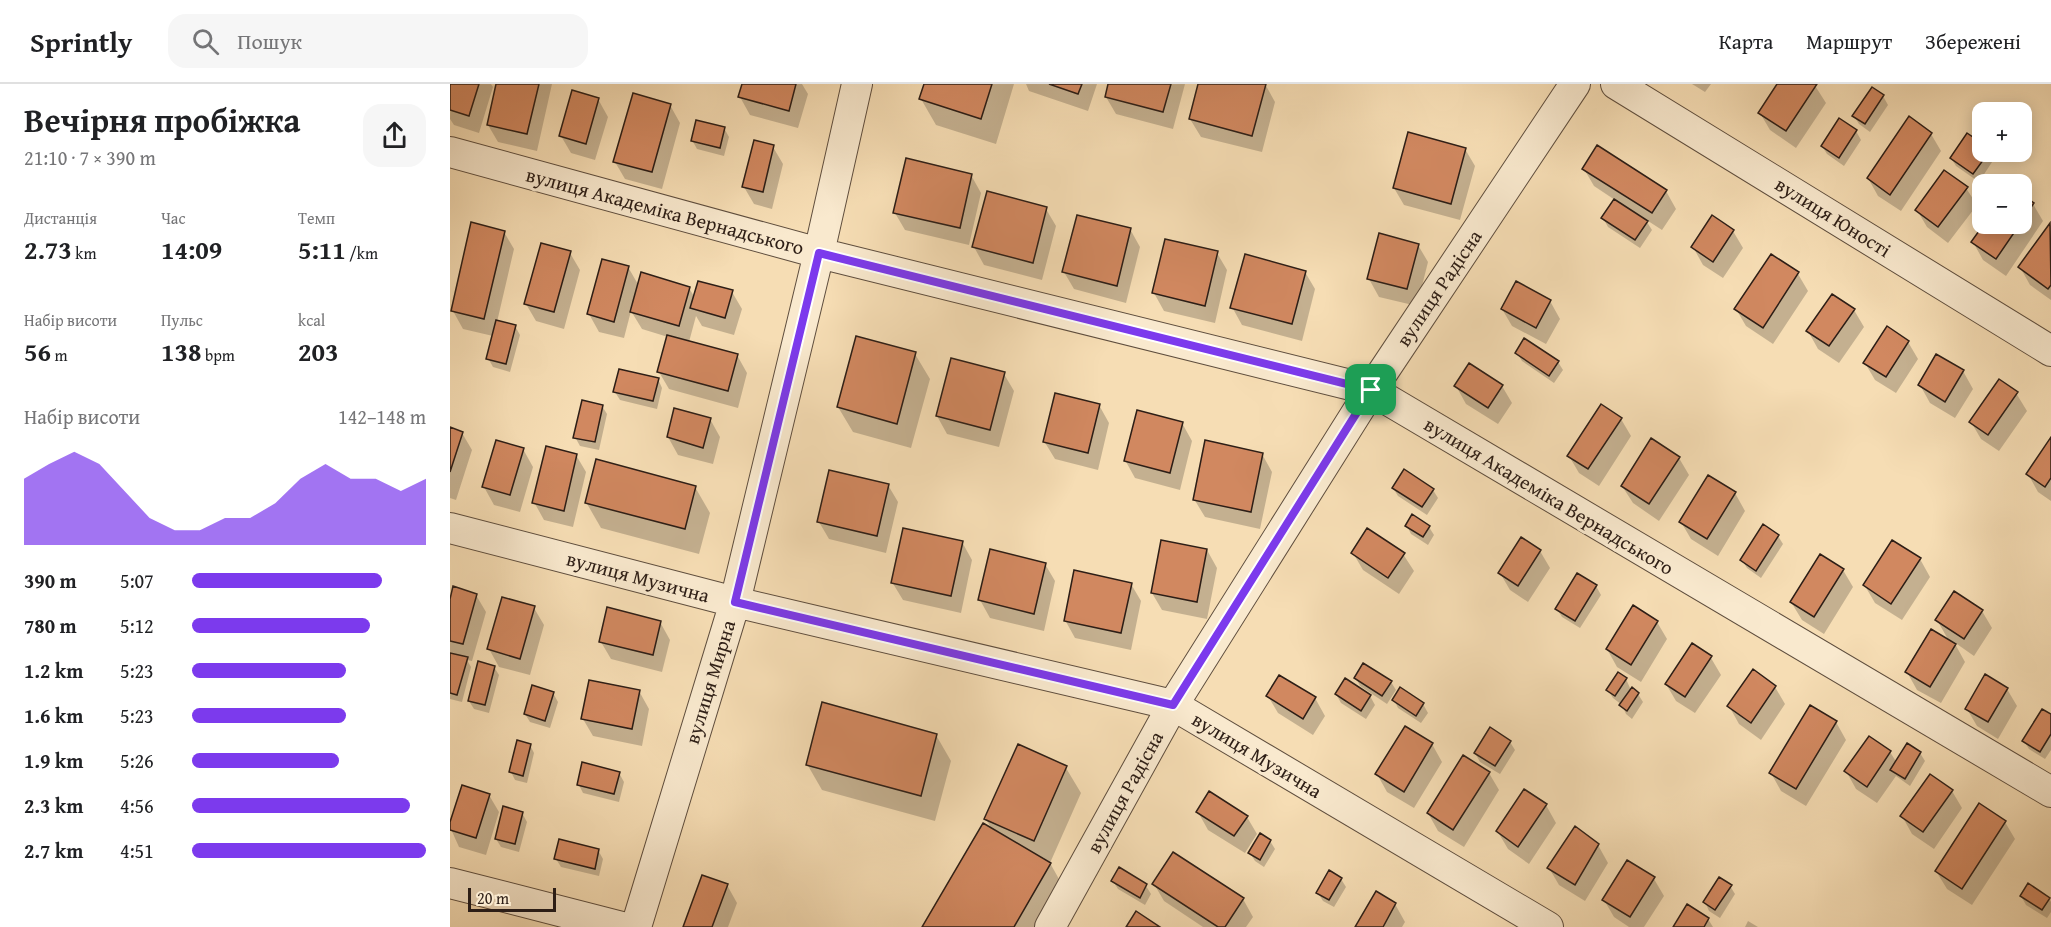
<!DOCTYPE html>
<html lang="uk">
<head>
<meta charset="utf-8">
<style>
  body { margin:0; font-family:"Gentium Book Plus",serif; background:#f6f6f6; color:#202124; height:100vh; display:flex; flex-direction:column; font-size:22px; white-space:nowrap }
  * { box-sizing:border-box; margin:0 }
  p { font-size:20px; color:#757577 }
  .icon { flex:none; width:33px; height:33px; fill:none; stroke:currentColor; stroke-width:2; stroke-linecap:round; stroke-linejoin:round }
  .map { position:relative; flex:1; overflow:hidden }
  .sheet { display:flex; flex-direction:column; background:#fff; width:450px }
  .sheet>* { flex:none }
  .buttons { position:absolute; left:1522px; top:18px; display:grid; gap:12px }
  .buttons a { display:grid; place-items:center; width:60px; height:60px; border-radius:12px; background:#fff; box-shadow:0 3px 15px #0003; font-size:30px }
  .scale { position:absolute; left:18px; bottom:15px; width:88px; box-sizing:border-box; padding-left:6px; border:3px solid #2d1e16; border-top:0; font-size:16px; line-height:21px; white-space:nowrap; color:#2d1e16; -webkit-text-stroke:4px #f9e9ce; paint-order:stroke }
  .pin { position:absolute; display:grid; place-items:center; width:51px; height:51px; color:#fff; margin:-26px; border-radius:12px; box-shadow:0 3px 9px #0006 }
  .round { display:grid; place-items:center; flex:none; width:63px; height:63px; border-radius:18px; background:#f6f6f6 }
  .overview { display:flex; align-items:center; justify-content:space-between; height:102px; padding:0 24px }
  h1 { font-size:33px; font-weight:700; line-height:45px }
  .figures { display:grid; grid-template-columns:repeat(3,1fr); gap:9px; height:102px; padding:6px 24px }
  .figures div { display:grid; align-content:center }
  .figures b { font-size:26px; font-weight:700 }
  .figures small { font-size:16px; font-weight:400 }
  .figures p { font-size:16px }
  .chart { height:168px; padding:12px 24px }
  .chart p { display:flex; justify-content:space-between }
  .chart svg { width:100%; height:108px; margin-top:6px; fill:#7c3aed; opacity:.7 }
  ul { padding:0 24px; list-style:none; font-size:20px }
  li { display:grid; grid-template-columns:96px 72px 1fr; align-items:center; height:45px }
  li i { height:15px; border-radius:8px; background:#7c3aed }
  header { display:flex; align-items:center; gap:36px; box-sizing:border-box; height:84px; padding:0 30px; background:#fff; border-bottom:2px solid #e0e0e0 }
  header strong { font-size:28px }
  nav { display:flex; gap:33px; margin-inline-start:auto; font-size:21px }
  .search { width:420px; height:54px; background:#f6f6f6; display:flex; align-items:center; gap:15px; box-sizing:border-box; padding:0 21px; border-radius:18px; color:#757577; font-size:22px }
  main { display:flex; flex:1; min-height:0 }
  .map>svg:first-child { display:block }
  .shadow { fill:#0003 }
  .building { fill:#d18860; stroke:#2d1e16; stroke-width:1.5 }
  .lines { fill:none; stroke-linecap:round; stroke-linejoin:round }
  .minor-casing { stroke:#5f4e3e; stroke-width:32 }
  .minor { stroke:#f9e9ce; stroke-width:30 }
  .route-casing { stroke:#fff; stroke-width:12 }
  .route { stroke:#7c3aed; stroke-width:8 }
  .labels { text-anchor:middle; stroke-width:6; stroke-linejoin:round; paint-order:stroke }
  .street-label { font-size:20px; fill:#2d1e16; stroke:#f9e9ce }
</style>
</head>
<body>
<header>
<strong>Sprintly</strong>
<div class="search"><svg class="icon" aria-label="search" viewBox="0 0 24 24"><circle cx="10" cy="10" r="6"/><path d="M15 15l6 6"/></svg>Пошук</div>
<nav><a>Карта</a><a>Маршрут</a><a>Збережені</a></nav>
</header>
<main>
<section class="sheet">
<div class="overview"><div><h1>Вечірня пробіжка</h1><p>21:10 · 7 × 390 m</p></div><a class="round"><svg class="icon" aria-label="share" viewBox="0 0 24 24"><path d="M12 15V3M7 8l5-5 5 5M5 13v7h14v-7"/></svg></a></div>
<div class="figures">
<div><p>Дистанція</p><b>2.73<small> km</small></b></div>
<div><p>Час</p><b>14:09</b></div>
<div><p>Темп</p><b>5:11<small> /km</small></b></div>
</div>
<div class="figures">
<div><p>Набір висоти</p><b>56<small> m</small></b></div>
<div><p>Пульс</p><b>138<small> bpm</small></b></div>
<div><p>kcal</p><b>203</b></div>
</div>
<div class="chart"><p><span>Набір висоти</span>142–148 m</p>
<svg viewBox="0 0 160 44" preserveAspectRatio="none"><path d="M0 44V17L10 11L20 6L30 11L40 22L50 33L60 38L70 38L80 33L90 33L100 27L110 17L120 11L130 17L140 17L150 22L160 17V44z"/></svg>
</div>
<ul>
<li><b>390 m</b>5:07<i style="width:81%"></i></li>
<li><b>780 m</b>5:12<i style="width:76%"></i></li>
<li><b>1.2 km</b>5:23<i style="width:66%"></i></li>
<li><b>1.6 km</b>5:23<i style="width:66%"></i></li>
<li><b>1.9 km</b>5:26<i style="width:63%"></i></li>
<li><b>2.3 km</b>4:56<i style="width:93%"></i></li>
<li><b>2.7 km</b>4:51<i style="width:100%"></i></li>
</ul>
</section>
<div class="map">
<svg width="1601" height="843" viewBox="0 0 1601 843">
  <rect width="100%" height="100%" fill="#f6ddb4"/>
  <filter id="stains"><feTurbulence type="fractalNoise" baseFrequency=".00333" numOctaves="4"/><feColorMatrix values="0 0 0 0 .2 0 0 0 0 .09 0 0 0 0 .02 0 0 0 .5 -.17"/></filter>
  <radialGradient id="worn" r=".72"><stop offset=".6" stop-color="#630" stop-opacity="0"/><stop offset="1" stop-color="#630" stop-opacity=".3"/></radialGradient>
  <!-- shadow -->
  <path class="shadow" d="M1 0H41L43 3 29 49 4 41 0 35Z
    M48 0H102L87 67 48 58 38 41Z
    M293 0H352L358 10 348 44 300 31 290 13Z
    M476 0H564L546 60 486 41 471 15Z
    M576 0H647L638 27 579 7Z
    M660 0H735L723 45 666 30 656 13Z
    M749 0H815L825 18 812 68 751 53 740 35Z
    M1242 0H1261L1255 8Z
    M1328 0H1364L1376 19 1346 64 1320 46 1310 29Z
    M1433 12 1438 21 1420 48 1409 40 1404 32Z
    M148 15 158 33 145 76 121 69 111 52Z
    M220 21 230 39 212 105 175 95 165 78Z
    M274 44 279 53 274 72 247 65 242 56Z
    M1406 47 1411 56 1394 82 1377 70 1372 62Z
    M1481 50 1491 67 1451 127 1428 112 1418 94Z
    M1533 62V68H1540L1544 75 1529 98 1506 82 1501 74Z
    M323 63 333 80 322 125 304 120 294 103Z
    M1015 65 1025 82 1010 136 954 121 944 104Z
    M1134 85 1216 107 1226 125 1212 146 1195 135 1202 146 1190 164 1158 143 1153 134 1165 116 1144 102Z
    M521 91 531 109 519 161 455 146 445 129Z
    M1516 104 1527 121 1498 159 1477 143 1467 126Z
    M1572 112 1583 120 1593 137 1556 192 1533 176 1523 158 1536 140H1572Z
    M596 125 606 142 592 196 534 181 524 163Z
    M1600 141 1601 142V216L1580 201 1570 183Z
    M680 145 690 163 676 219 624 205 614 188Z
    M1283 147 1293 164 1273 194 1253 181 1243 163Z
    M54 148 64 165 47 238 65 242 70 251 60 288 43 283 38 274 43 252 13 245 3 227Z
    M968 161 978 178 967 222 929 213 919 195Z
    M120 169 130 186 114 245 86 237 76 220Z
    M767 169 777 186 765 239 714 227 704 209Z
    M1322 172 1348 190 1358 207 1323 260 1296 242 1286 225Z
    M178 183 189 202 239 204 245 214 282 208 292 225 284 251 252 242 246 232 239 258 287 271 297 289 288 324 219 305 209 288 218 253 192 245 181 227 174 254 149 248 139 230Z
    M855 188 865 205 852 257 792 241 782 223Z
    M1100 217 1110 235 1096 260 1062 242 1052 225Z
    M1404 226 1414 243 1389 279 1368 265 1358 247Z
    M1458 258 1468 275 1446 309 1425 296 1415 279Z
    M1067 269 1108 278 1113 286 1104 299 1072 277Z
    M465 270 480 295 461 364 403 348 388 323Z
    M1513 287 1523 305 1505 334 1480 319 1470 301Z
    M554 290 564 307 549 363 497 350 487 332Z
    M208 295 212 304 207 325 170 316 165 308Z
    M1006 302H1052L1062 319 1048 340 1016 320Z
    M1566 309 1577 327 1549 367 1531 355 1521 338Z
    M649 321 659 339 648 386 605 375 594 357Z
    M152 322 157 330 149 366 130 362 125 353Z
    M260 335 270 353 263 380 228 371 218 353Z
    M1171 335 1181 352 1149 402 1129 389 1119 372Z
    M732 339 742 357 730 406 685 394 675 376Z
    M0 345 12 349 22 366 6 416 0 414Z
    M1601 355V417L1588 408 1578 390Z
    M73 365 83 383 70 428 44 421 34 403Z
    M812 370 822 388 810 445 755 433 744 415Z
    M126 371 136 388 123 443 94 436 84 418Z
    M1229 374 1239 391 1209 437 1183 419 1172 402Z
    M438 401 448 418 436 469 379 455 369 438Z
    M245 403 260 429 249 470 151 444 136 418Z
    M943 404 983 406 988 414 977 431 948 412Z
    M1285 409 1295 427 1268 472 1241 455 1231 438Z
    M957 442 979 443 984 451 978 461 961 450Z
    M1328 452 1333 460 1311 494 1297 484 1292 476Z
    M512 458 522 476 511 529 453 516 442 498Z
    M757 466 767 484 757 535 712 526 702 509Z
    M1090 467 1100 484 1078 518 1060 506 1050 489Z
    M903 469 953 470 964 487 949 510 913 486Z
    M1470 475 1480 493 1452 536 1425 519 1415 502Z
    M595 480 605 497 594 547 540 534 530 516Z
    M1393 486 1403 503 1374 550 1352 536 1341 518Z
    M681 500 691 517 681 566 625 554 615 536Z
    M1146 502 1151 511 1130 544 1112 533 1107 525Z
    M26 511 36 528 22 577 17 576 21 583 12 618 0 615V520Z
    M84 524 94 541 80 591 49 583 39 565Z
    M1532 527 1542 544 1524 572 1504 558 1515 578 1491 619 1467 606 1457 588 1499 557 1487 536Z
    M210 538 220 556 212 588 161 575 151 558Z
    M1207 538 1217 555 1191 598 1167 583 1157 565Z
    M1261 574 1271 591 1245 629 1226 617 1216 600Z
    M44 583 49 591 39 629 24 625 19 617Z
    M906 594 941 598 946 606 937 620 910 602Z
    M1176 595 1180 604 1188 610 1193 618 1182 635 1176 630 1172 621 1163 614 1158 606Z
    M895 596 920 612 925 621 916 635 891 619 886 610Z
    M1325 603 1335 620 1311 656 1289 640 1279 622Z
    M1557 605 1567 622 1548 655 1527 642 1517 625Z
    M189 607 199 625 192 662 143 652 133 635Z
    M103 609 108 618 100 644 80 638 75 630Z
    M818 612 865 614 875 632 863 651 828 629Z
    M944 616 973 620 978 629 971 639 948 624Z
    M1601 632V666L1595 675 1579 665 1574 657Z
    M1386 638 1396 656 1356 722 1331 707 1321 689Z
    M486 651 501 677 485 737 372 706 357 680Z
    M1419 654 1440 668 1447 679 1470 669 1475 677 1460 702 1446 692 1427 719 1406 705 1396 687Z
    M1060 658 1065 666 1050 690 1030 678 1025 669Z
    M982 660 992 678 964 724 937 708 927 690Z
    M80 661 84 669 77 699 65 696 61 688Z
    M568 662 616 684 631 709 600 779 619 813 601 843H474L542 746 536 735Z
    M169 689 174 698 169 718 133 709 129 701Z
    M1039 689 1049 706 1014 763 988 747 978 729Z
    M1502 707 1512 724 1484 765 1462 750 1452 732Z
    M39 711 49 728 36 771 9 763 0 743Z
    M1096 721 1106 739 1079 780 1058 765 1048 748Z
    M748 728 797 733 807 750 795 769 758 746Z
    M72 729 77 738 69 768 51 763 46 755Z
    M1555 738 1565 755 1522 821 1497 805 1486 787Z
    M820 757 825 765 814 783 805 777 800 769Z
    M1148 761 1158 779 1135 817 1109 801 1099 784Z
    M148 766 153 775 149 792 111 783 106 775Z
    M1178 778 1204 795 1214 812 1194 843H1179L1164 833 1154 816Z
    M670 785 696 802 701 810 695 821 668 805 663 797Z
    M891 795 896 803 884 823 873 817 868 809Z
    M704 800 793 815 803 833 796 843H753L714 817Z
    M277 801 287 819 278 843H235Z
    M1280 802 1285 810 1270 834 1259 827 1255 818Z
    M1571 812 1599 815 1601 818V828L1597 834 1576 821Z
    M945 820 955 838 952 843H907Z
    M1238 822 1258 835 1263 843H1225Z
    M1298 837 1308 843H1295Z"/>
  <!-- building -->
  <path class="building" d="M0 0H29L19 32 0 26Z
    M46 0H89L77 50 37 41Z
    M292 0H346L339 27 288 13Z
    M474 0H542L531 35 469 15Z
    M599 0H632L628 10Z
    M658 0H721L713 28 655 13Z
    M748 0H816L802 52 739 35Z
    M1327 0H1367L1336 47 1308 29Z
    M1422 3 1434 11 1415 40 1402 32Z
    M122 6 149 14 136 60 109 52Z
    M183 9 221 20 202 88 163 78Z
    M1459 32 1482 49 1440 111 1417 94Z
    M1389 34 1407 46 1389 74 1371 62Z
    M246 36 275 43 270 64 241 57Z
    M958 48 1016 64 1001 120 943 104Z
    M1517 49 1533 60V68H1539L1523 90 1500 74Z
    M304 56 324 61 313 108 292 103Z
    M1147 61 1217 106 1202 129 1132 85Z
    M456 74 522 90 510 144 443 129Z
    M1494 86 1518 103 1488 143 1465 126Z
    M537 107 597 123 583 179 522 163Z
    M1572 111 1584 119 1572 137Z
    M1164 115 1198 137 1185 156 1151 134Z
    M627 131 681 144 667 202 612 188Z
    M1262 131 1284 146 1263 178 1241 163Z
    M21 138 55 147 34 235 1 227Z
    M1600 139 1601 201 1598 205 1568 183Z
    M1534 140H1570L1546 175 1521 158Z
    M929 149 969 160 957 205 917 195Z
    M715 155 768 167 755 222 702 209Z
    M91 159 121 167 104 228 74 220Z
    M795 170 856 187 842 240 780 224Z
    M1321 170 1349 188 1313 244 1284 225Z
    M152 175 179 182 164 238 137 230Z
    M191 188 240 203 229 242 180 228Z
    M248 197 283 206 275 234 240 224Z
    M1066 197 1101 216 1086 244 1051 225Z
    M1382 210 1405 225 1379 262 1356 247Z
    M46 236 66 241 56 280 36 275Z
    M1437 242 1459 257 1436 293 1413 279Z
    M217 251 288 270 278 307 207 288Z
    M406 252 466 268 447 340 387 323Z
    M1074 254 1109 277 1099 292 1065 269Z
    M1486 270 1514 286 1495 318 1468 301Z
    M501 274 555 288 540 346 486 332Z
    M1019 279 1053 301 1038 324 1004 302Z
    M169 285 209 294 203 317 163 308Z
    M1549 295 1568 308 1538 351 1519 338Z
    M605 309 650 320 638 369 593 358Z
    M132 316 153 321 145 358 123 354Z
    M1151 320 1172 334 1138 385 1117 372Z
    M224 324 261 334 253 364 217 353Z
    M687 326 733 338 720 389 674 377Z
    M0 343 13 348 0 388Z
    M1601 353V394L1595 403 1576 390Z
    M1201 354 1230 373 1199 420 1171 402Z
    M46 356 74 364 60 411 32 403Z
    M755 356 813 369 801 428 743 416Z
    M96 362 127 370 114 427 82 419Z
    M146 375 246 402 235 445 135 419Z
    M954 385 984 405 972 423 942 404Z
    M379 386 439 400 427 452 367 438Z
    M1258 391 1286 408 1257 455 1229 438Z
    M962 430 980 442 973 453 955 442Z
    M1313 440 1329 451 1306 487 1290 476Z
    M453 444 513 457 501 512 441 499Z
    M917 444 955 469 938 494 901 469Z
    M1071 453 1091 466 1068 502 1048 489Z
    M711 456 757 465 747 518 701 509Z
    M1442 456 1471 474 1441 520 1413 501Z
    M540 465 596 479 584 530 528 516Z
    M1370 470 1394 485 1364 533 1340 518Z
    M624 486 682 499 671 549 614 537Z
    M1127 489 1147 501 1125 537 1105 525Z
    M3 502 27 510 13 560 0 557V515Z
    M1504 507 1533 526 1514 555 1485 536Z
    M52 513 85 522 70 575 37 565Z
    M1183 521 1208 537 1181 581 1156 565Z
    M157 523 211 537 203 571 149 558Z
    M1481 545 1506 560 1480 603 1455 588Z
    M1242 559 1262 572 1235 613 1215 600Z
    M0 569 18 573 7 611 0 609Z
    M28 577 45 582 35 621 18 617Z
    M913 579 942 597 932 612 904 594Z
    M1303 585 1326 602 1301 639 1277 622Z
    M1168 588 1177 594 1165 612 1156 606Z
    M1535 590 1558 604 1538 638 1515 625Z
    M829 591 866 613 853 635 816 612Z
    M895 594 921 611 911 627 885 610Z
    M139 596 190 606 182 645 131 635Z
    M82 601 104 608 95 637 74 630Z
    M950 603 974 619 966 632 942 616Z
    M1182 603 1189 609 1177 627 1169 621Z
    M372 618 487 650 471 712 356 681Z
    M1360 621 1387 637 1346 705 1319 689Z
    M1592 625 1601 630V650L1590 668 1572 657Z
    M955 642 983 659 954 708 925 690Z
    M1040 643 1061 657 1045 682 1024 669Z
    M1419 652 1441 667 1417 703 1394 687Z
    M67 656 81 660 73 692 59 688Z
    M1457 659 1471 668 1455 695 1440 686Z
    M568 660 617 682 584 757 534 735Z
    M1013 671 1040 688 1003 746 977 729Z
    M132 678 170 688 164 710 127 701Z
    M1480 690 1503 706 1473 748 1450 732Z
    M12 701 40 710 26 754 0 746V738Z
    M1074 705 1097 720 1068 763 1046 747Z
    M759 707 798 732 784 752 746 728Z
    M1529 719 1556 737 1512 805 1485 787Z
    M53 722 73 728 65 760 45 755Z
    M533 739 601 779 564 843H472Z
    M1125 742 1149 760 1125 801 1097 784Z
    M810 749 821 756 810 776 798 769Z
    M109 755 149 765 145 785 104 775Z
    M723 768 794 814 775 843H768L702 800Z
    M1177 776 1205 793 1180 833 1152 816Z
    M669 783 697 800 690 814 661 797Z
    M879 786 892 794 879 816 866 809Z
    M252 791 278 800 262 843H233Z
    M1269 793 1282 801 1265 826 1253 818Z
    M1578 799 1600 814 1592 826 1570 812Z
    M926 807 946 819 933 843H905Z
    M1237 820 1259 834 1254 843H1223Z
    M686 827 710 843H676Z"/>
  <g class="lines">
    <defs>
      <path id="minor" d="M1166 0 1601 267
        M0 68 369 169 921 306 1601 708
        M0 444 285 518 723 621 1098 843
        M0 799 172 843
        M186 843 285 518 369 169 407 0
        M600 843 723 621 921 306 1125 0"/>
    </defs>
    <!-- minor casing -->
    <use href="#minor" class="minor-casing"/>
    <!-- minor -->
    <use href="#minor" class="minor"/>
  </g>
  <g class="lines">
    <defs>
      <path id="route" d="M369 169 921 306 723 621 285 518Z"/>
    </defs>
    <!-- route casing -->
    <use href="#route" class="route-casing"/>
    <!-- route -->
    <use href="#route" class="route"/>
  </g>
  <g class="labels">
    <!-- street labels -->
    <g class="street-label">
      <text transform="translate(215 127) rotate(15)" y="7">вулиця Академіка Вернадського</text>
      <text transform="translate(1383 133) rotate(32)" y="7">вулиця Юності</text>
      <text transform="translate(989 204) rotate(-56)" y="7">вулиця Радісна</text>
      <text transform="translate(1099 412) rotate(31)" y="7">вулиця Академіка Вернадського</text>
      <text transform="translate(188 493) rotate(15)" y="7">вулиця Музична</text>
      <text transform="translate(260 598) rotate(-73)" y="7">вулиця Мирна</text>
      <text transform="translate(807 671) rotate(31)" y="7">вулиця Музична</text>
      <text transform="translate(675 708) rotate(-61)" y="7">вулиця Радісна</text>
    </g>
  </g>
  <rect width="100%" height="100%" filter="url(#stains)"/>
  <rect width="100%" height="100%" fill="url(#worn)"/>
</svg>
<div class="buttons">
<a>+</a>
<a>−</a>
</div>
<div class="scale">20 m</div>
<div class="pin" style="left:921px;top:306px;background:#1e9e55"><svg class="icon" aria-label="arrive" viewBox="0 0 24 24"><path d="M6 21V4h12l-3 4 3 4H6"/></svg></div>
</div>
</main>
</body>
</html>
